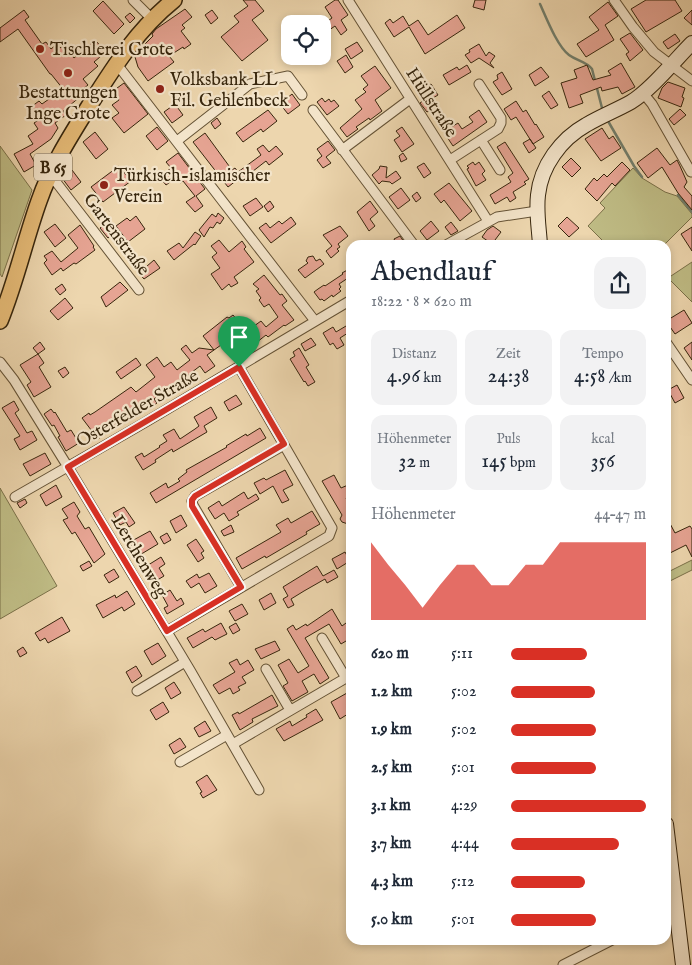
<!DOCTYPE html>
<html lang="de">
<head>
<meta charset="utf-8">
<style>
  body { margin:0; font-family:"IM FELL English",serif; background:#f2f2f3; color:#1f2937; height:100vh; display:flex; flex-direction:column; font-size:19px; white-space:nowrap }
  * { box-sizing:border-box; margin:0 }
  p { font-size:16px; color:#747a83 }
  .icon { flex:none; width:28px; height:28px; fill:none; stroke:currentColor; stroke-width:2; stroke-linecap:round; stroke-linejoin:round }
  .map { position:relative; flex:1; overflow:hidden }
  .sheet { position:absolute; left:346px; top:240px; width:325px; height:705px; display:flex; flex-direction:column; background:#fff; border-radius:15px; box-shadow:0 2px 8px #0003 }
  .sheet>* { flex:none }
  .controls { position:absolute; left:281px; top:15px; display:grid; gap:10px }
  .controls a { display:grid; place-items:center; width:50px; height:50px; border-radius:10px; background:#fff; box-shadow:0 2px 8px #0003; font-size:25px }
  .pin { position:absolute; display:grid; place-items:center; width:42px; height:42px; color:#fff; margin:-51px -21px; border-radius:50% 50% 50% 0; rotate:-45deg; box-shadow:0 0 5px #0007 }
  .pin .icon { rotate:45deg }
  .round { display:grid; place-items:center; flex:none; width:52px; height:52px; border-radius:15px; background:#f2f2f3 }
  .overview { display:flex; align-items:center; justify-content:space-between; height:85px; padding:0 25px }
  h1 { font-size:28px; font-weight:600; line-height:38px }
  .metrics { display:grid; grid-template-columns:repeat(3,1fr); gap:8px; height:85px; padding:5px 25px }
  .metrics div { display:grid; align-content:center; border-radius:12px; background:#f2f2f3; text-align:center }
  .metrics b { font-size:21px; font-weight:600 }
  .metrics small { font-size:14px; font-weight:400 }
  .metrics p { font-size:14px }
  .chart { height:140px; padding:10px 25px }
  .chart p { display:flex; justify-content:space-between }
  .chart svg { width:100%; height:90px; margin-top:5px; fill:#d93025; opacity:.7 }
  ul { padding:0 25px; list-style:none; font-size:16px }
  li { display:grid; grid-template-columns:80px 60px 1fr; align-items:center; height:38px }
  li i { height:12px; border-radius:6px; background:#d93025 }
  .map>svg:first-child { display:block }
  .green { fill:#bfbc85; stroke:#7b7149 }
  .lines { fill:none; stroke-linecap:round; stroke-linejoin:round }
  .stream { stroke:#727e6c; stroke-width:2.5 }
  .building { fill:#e6a493; stroke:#37260d }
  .minor-casing { stroke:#645235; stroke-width:11 }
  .secondary-casing { stroke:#37260d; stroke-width:16 }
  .primary-casing { stroke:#37260d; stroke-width:18 }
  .minor { stroke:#f3e4ca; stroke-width:9 }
  .secondary { stroke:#f3e4ca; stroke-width:14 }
  .primary { stroke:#e6bb77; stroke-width:15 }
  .route-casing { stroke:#fff; stroke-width:10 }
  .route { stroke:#d93025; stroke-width:6 }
  .poi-dot { fill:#8f2418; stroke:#f3e4ca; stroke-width:2 }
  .labels { text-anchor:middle; stroke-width:4.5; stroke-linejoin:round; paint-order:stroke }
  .shield { fill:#f3e4ca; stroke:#6f5f46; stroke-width:1 }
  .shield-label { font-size:16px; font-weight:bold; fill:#37260d }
  .poi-label { font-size:18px; fill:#37260d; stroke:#f3e4ca; text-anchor:start }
  .street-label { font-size:18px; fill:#37260d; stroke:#f3e4ca }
</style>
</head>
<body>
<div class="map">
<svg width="692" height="965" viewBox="0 0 692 965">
  <rect width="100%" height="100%" fill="#edd6ae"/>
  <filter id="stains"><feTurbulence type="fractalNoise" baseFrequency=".004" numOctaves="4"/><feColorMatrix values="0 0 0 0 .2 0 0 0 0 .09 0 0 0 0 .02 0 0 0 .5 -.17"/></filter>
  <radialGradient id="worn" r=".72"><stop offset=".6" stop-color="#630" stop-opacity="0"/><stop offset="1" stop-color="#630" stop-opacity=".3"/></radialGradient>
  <!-- green -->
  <path class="green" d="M0 146 32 190 2 277 0 274Z
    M633 168 642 178 665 192 677 196 692 214V217L664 245H607L588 226 605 208 600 203Z
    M692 262V302L668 278Z
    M0 488 57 586 0 619Z
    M692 560V570L666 583V573Z"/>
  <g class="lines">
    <!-- stream -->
    <path class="stream" d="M540 4C546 17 557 46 569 55 577 61 586 61 592 69L602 108
      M608 121 634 166 642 177
      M678 195 692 212"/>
  </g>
  <!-- building -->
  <path class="building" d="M243 0H255L264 11 252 20 268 40 242 61 221 37 239 22 234 16 248 6Z
    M335 0H338L348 15 341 20 347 30 341 35 335 26 325 33 322 29V25L332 18 325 7Z
    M475 0H486L484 10 473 7Z
    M646 0H675L682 11 646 32 631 9Z
    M103 1 124 24 114 34 93 11Z
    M608 2 618 16 605 25 614 40 586 57 577 44 599 30 589 17Z
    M185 9 192 17 182 25 185 28 181 31 191 44 184 49 183 47 169 56 174 62 148 81 138 67 135 57 142 51 140 49 153 36 152 34 156 29Z
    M24 10 29 17 25 20 42 44 46 42 51 49 57 44 60 48 64 45 74 58 95 40 106 52 94 62 98 66 83 79 88 85 78 93 81 96 63 111 66 115 55 123 58 128 51 139 30 154 36 165 24 172 14 154 33 144 28 136 38 129 34 123 40 119 31 107 39 101 42 104 63 89 51 74H50L18 29 0 42V28Z
    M212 10 218 18 211 24 205 15Z
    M692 10V25L684 18Z
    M130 13 135 18 130 23 125 17Z
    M457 15 465 28 425 54 409 27 394 37 385 23 390 19 393 23 403 16 409 26 418 20 428 35Z
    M630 33 643 50 630 61 626 54 629 52 620 39Z
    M675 34 680 41 668 49 663 42Z
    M357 42 363 51 351 59 345 49Z
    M479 44 486 56 489 52 495 56 490 63 494 68 479 58 471 63 465 55 470 52 469 50Z
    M346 55 353 67 345 73 337 61Z
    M621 63 635 87 622 94 618 87 602 91 601 87 580 95 583 103 569 108 561 83 577 78 574 70 587 65 593 80 611 75 608 71Z
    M467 65 471 72 449 85 443 75 457 67 459 70Z
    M375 66 391 88 375 100 382 111 370 120 369 118 356 127 358 129 347 137 340 128 362 109 355 100 366 92 363 89 368 85 361 76Z
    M541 67 549 77 535 86 529 75Z
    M502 72 512 89 502 95 493 82 498 79 497 75Z
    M668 82 685 88 682 97 684 98 681 107 658 98 662 88Z
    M124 83 148 114 124 133 112 118 119 113 112 105 119 100 113 91Z
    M431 84 438 95 428 101 432 109 427 112 420 103 424 100 419 92Z
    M549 91 558 105 551 109 542 96Z
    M292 94 300 105 288 114 280 104Z
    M322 98 325 102 329 99 331 102 334 100 339 106 327 115 317 102Z
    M516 101 523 112 526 110 535 125 536 124 544 137 533 144 516 117 511 120 504 109Z
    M175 104 183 115 172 123 164 112Z
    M680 109 686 115 674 125 669 119Z
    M268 110 277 121 263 132 261 129 243 142 236 133Z
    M479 110 487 122 453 146 445 134H447L445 131 458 123 462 129 473 122 469 117Z
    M217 118 221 124 215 129 211 123Z
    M157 127 168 141 157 150 146 136Z
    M402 127 414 144 402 152 394 140 400 136 396 131Z
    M602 128 609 139 613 136 621 148 601 161 585 139Z
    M95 132 108 149 96 159 83 142Z
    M205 133 232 170 235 168 238 172 261 155 257 149 263 145 269 152 276 146 283 154 269 165 266 161 239 182 237 180 228 187 193 142Z
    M530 139 536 148 529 153 523 143Z
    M328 141 335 150 326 157 331 163 323 168 317 160 322 156 317 149Z
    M505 142 529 179 524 182 526 184 513 192 516 198 510 202 507 197 495 204 490 195 511 182 508 177 513 173 497 147Z
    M657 148 670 165 677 160 680 166 687 182 684 187 692 196V210L678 193 662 167 648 178 637 163Z
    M178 153 205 189 196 196 203 206 195 212 186 202 195 196 183 181 180 183 176 178 166 185 162 180 168 175 166 172 171 168 166 162Z
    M403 153 407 159 401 162 399 156Z
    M571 158 581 168 572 177 562 167Z
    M473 162 475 165 479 162 485 171 482 174 486 180 476 186 467 169 469 168 467 166Z
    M622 162 630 170 615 186 612 183 597 201 585 189 594 178 597 181 604 174 607 177Z
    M424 163 431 173 424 178 417 167Z
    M119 166 131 181 103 202 91 187Z
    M380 166 387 167 386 178 396 171 401 178 392 184 390 182 382 181 379 184 372 175 379 169Z
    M72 170 81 182 71 190 62 178Z
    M449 183 472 211 460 221 444 200 441 203 434 194Z
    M401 188 410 200 398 209 389 197Z
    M417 192 421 198 416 202 412 196Z
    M256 198 263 207 250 216 243 206Z
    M270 201 274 207 268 212 264 206Z
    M370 201 378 212 370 219 375 226 369 231 357 212Z
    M218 213 224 218 220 224 217 222 213 228 210 227 204 237 199 230 212 214 216 217Z
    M136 216 145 229 128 242 116 226 127 218 130 221Z
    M291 217 296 224 271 243 259 228 266 223 270 228 279 221 282 224Z
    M567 217 579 228 569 237 558 226Z
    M431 221 439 231 427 240 420 231Z
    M108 222 116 232 108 238 100 228Z
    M451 222 458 231 451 235 445 227Z
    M55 224 66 238 55 247 44 232Z
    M80 225 94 246 93 247 95 250 76 264 74 263 63 271 61 268 52 275 44 263 47 260 44 256 52 251 61 262 78 248 68 235Z
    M340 226 348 236 338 244 340 247 337 249 339 251 331 258 326 251 332 246 323 235Z
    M493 226 501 232 492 244 482 237 487 230Z
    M692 227V251L681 234Z
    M195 232 201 236 195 245 194 244 174 260 167 251 179 243 183 248Z
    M400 236 406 245H397L394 239Z
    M219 240 229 252 242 241 246 247 244 249 254 262 234 277 238 283 231 287 229 284 222 290 211 274 220 268 212 257 217 253 211 246Z
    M313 256 316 261 320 259 324 264 305 278 298 270 308 263 306 261 308 257Z
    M154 260 160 268 144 279 139 273Z
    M351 268V276L339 284 341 287 339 289 341 291 333 297 332 295 324 301 322 299 320 300 314 292 318 289 324 285 325 286 343 274 342 273Z
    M264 275 280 295 282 294 287 301 282 305 294 320 285 326 284 325 268 337 266 335 252 346 248 340 239 346 237 343 226 352 221 345 207 355 215 366 205 373 200 366 166 392 165 390 154 399 157 403 152 407 148 402 134 413 132 411 115 424 116 426 98 439 82 418 89 413 90 415 95 412 131 387 136 392 155 377 146 365 157 357 164 367 171 362 177 370 190 360 181 349 186 345 192 353 199 348 214 350 203 336 227 317 229 318 233 315 238 321 240 319 250 329 261 321 266 327 278 317 269 304 264 307 259 300 261 298 256 291 259 289 253 284Z
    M120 282 128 290 106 307 101 297Z
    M62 284 66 290 60 295 55 289Z
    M65 298 73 308 58 320 50 311Z
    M684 310 692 323 675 334 666 321Z
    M351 323V331L340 338 344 345 337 349 333 343 330 345 323 333 333 327 336 332Z
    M311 338 316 345 305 351 301 344Z
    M40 342 45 349 38 354 44 363 39 367 51 387 34 397 27 385 31 382 20 365 38 354 33 348Z
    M692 342V360L684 348Z
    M299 348 309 365 306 367 315 382 308 386 305 381 304 382 290 359 295 356 293 352Z
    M136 358 141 365 121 379 116 372Z
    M65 367 69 373 63 378 58 371Z
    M677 385 684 398 675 403 668 390Z
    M236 395 242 404 229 411 224 402Z
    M14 401 19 410 15 413 27 433 32 431 37 440 20 450 14 439 20 436 2 408Z
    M211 407 217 418 204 426 207 432 173 452 172 449 155 460 156 462 143 470 135 457 142 453 144 457 160 447 159 446 167 441 163 435 174 429 180 439 195 429 199 426 194 417Z
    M51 409 54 413 55 412 67 432 71 430 79 443 66 451 58 437 60 436 54 425 52 426 44 414Z
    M260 428 266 438 156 503 150 493 166 483 168 488 180 481 178 479 187 472 186 470 227 447 226 446 246 434 247 436Z
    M45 453 51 464 30 476 23 464Z
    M285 470 293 485 283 490 289 500 282 503 273 486 260 494 254 483 264 478 266 480Z
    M334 475 341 488 348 485 351 491V494L346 498 351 507V523L348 524 342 522 340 519 342 515 322 481Z
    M56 485 62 497 46 506 40 495Z
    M244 492 248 499 256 494 259 499 237 512 239 515 229 521 224 513 215 519 208 508 219 501 222 506Z
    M25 499 27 503 20 508 17 503Z
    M74 502 80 512 77 516 85 529 89 527 105 554 94 563 75 532 72 534 63 520 68 518 62 509Z
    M124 507 135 523 129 527 126 522 120 525 113 513Z
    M312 511 320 524 306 532 307 534 266 558 265 556 242 569 236 558 281 532 276 525 288 518 291 523Z
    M181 515 187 526 176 533 170 521Z
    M666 516 675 533 690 526 692 529V557L686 545 666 555Z
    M231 525 234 532 224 536 221 531Z
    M150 531 158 544 138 556 130 542Z
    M167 533 171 540 164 544 160 537Z
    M196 539 204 551 201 553 204 558 198 562 187 545Z
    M345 552 350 561 337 569 332 559Z
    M161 557 165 564 159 568 164 576 154 582 145 567Z
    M89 561 92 566 83 571 80 566Z
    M317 566 323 576 334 570 338 577 327 583 325 579 304 591 291 599 294 605 288 608 283 599 288 596 283 587Z
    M114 569 119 577 109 583 104 575Z
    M209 573 217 586 205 593 199 583 191 588 186 581 197 574 199 578Z
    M170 590 177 601 181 598 184 604 167 614 164 608 168 606 162 595Z
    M127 591 135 604 124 611 122 607 103 618 96 605 115 595 116 598Z
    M271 593 276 603 264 610 259 600Z
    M242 604 248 614 235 621 229 611Z
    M332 609 342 626 346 623 351 631V638L341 644 329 624 305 638 329 678 320 684 314 674 302 681 308 692 292 701 283 686 288 683 278 665 289 659 298 673 309 666 287 629 293 625 296 630 306 624 307 626Z
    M62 617 70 631 48 643 45 638 40 641 35 633Z
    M221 623 227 634 215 640 212 637 193 648 187 638 203 629 205 632Z
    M236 623 240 630 233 634 229 627Z
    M275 641 280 650 261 659 255 649Z
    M158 643 166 656 152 665 144 651Z
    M23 647 27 653 20 657 17 651Z
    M237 659 240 665 248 660 254 670 242 677 246 683 238 687 240 690 233 694 230 688 219 694 213 685 235 672 229 663Z
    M136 666 142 676 132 683 126 672Z
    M174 682 181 693 171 699 165 688Z
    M347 693 351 700V712L340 719 331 702Z
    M272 695 278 706 252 719 253 722 240 730 232 715 238 712 239 714Z
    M163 702 169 712 156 720 150 710Z
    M316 709 323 720 284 741 276 729 290 721 292 726 307 717 306 715Z
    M205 721 211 731 199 737 194 728Z
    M180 738 186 747 174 754 169 745Z
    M207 775 217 790 203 798 200 793 202 792 196 782Z"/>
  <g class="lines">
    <defs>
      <path id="minor" d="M133 0 152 19
        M348 0 488 221
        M614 0 633 27 654 52 692 81
        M116 63 315 321
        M643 93 652 104 691 172
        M313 110 414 245
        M481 140 500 170
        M177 141 250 84 288 76 302 95
        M342 150 410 99
        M450 160 498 129 501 123V118L479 84
        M49 176 56 182 139 290
        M446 245 497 217 537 211
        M666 342 692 380
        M0 362 14 380 68 467 190 670 259 790
        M15 497 144 423 351 300
        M241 587 193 505 192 501 195 496 284 445
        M167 631 329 536 332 528 239 367
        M322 638 346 678
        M266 669 290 710
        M137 691 185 662
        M233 744 351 675
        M180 762 227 735
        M563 965 612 940"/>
      <path id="secondary" d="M540 245C539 228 536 212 538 195 541 166 561 139 586 125 601 116 617 110 631 102 651 90 675 60 692 43
        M666 824 683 965"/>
      <path id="primary" d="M0 321C16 282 25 240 39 201 51 166 71 135 91 103 115 65 138 29 174 0"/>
    </defs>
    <!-- minor casing -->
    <use href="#minor" class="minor-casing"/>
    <!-- secondary casing -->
    <use href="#secondary" class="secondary-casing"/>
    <!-- primary casing -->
    <use href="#primary" class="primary-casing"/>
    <!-- minor -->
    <use href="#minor" class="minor"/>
    <!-- secondary -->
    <use href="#secondary" class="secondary"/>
    <!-- primary -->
    <use href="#primary" class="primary"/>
  </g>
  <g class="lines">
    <defs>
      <path id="route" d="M239 367 284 444 195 496 192 500V506L241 587 167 631 68 467Z"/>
    </defs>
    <!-- route casing -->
    <use href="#route" class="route-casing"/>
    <!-- route -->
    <use href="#route" class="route"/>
  </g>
  <!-- markers -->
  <g class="poi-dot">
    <circle cx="40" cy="49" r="5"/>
    <circle cx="68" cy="73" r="5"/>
    <circle cx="160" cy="89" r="5"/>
    <circle cx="104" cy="185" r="5"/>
  </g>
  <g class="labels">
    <!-- shield labels -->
    <rect class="shield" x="34" y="153.5" width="38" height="27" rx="4"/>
    <g class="shield-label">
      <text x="53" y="173">B 65</text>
    </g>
    <!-- poi labels -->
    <g class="poi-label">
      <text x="50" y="55">Tischlerei Grote</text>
      <text x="170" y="85">Volksbank LL<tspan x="170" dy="21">Fil. Gehlenbeck</tspan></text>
      <text x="68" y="98" text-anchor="middle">Bestattungen<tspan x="68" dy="21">Inge Grote</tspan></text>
      <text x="114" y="181">Türkisch-islamischer<tspan x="114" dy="21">Verein</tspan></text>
    </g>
    <!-- street labels -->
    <g class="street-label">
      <text transform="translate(432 102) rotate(57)" y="6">Hüllstraße</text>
      <text transform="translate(117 234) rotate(53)" y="6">Gartenstraße</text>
      <text transform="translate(137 408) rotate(-30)" y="6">Osterfelder Straße</text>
      <text transform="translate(140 556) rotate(59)" y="6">Lerchenweg</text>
    </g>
  </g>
  <rect width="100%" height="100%" filter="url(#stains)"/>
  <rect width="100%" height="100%" fill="url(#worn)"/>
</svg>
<div class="controls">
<a><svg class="icon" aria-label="locate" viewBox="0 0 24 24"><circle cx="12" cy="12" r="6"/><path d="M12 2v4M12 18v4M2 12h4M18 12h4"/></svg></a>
</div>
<div class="pin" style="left:239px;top:367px;background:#1e9e55"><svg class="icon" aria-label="arrive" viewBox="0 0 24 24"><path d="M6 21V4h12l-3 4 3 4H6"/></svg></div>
<section class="sheet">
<div class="overview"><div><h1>Abendlauf</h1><p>18:22 · 8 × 620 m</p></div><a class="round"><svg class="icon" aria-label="share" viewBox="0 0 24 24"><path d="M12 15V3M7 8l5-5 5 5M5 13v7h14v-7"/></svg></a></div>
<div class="metrics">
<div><p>Distanz</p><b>4.96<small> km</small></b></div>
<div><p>Zeit</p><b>24:38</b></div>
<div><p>Tempo</p><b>4:58<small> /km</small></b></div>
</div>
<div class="metrics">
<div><p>Höhenmeter</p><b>32<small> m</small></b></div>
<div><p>Puls</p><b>145<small> bpm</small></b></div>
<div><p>kcal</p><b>356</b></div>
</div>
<div class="chart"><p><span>Höhenmeter</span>44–47 m</p>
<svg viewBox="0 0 160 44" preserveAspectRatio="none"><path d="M0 44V6L10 17L20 27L30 38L40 27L50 17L60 17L70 27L80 27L90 17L100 17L110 6L120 6L130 6L140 6L150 6L160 6V44z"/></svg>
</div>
<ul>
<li><b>620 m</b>5:11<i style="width:56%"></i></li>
<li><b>1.2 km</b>5:02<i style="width:62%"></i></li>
<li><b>1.9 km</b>5:02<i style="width:63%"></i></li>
<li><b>2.5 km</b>5:01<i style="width:63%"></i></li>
<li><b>3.1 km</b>4:29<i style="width:100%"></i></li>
<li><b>3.7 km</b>4:44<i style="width:80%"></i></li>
<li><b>4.3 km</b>5:12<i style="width:55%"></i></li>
<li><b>5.0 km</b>5:01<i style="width:63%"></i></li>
</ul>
</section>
</div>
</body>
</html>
